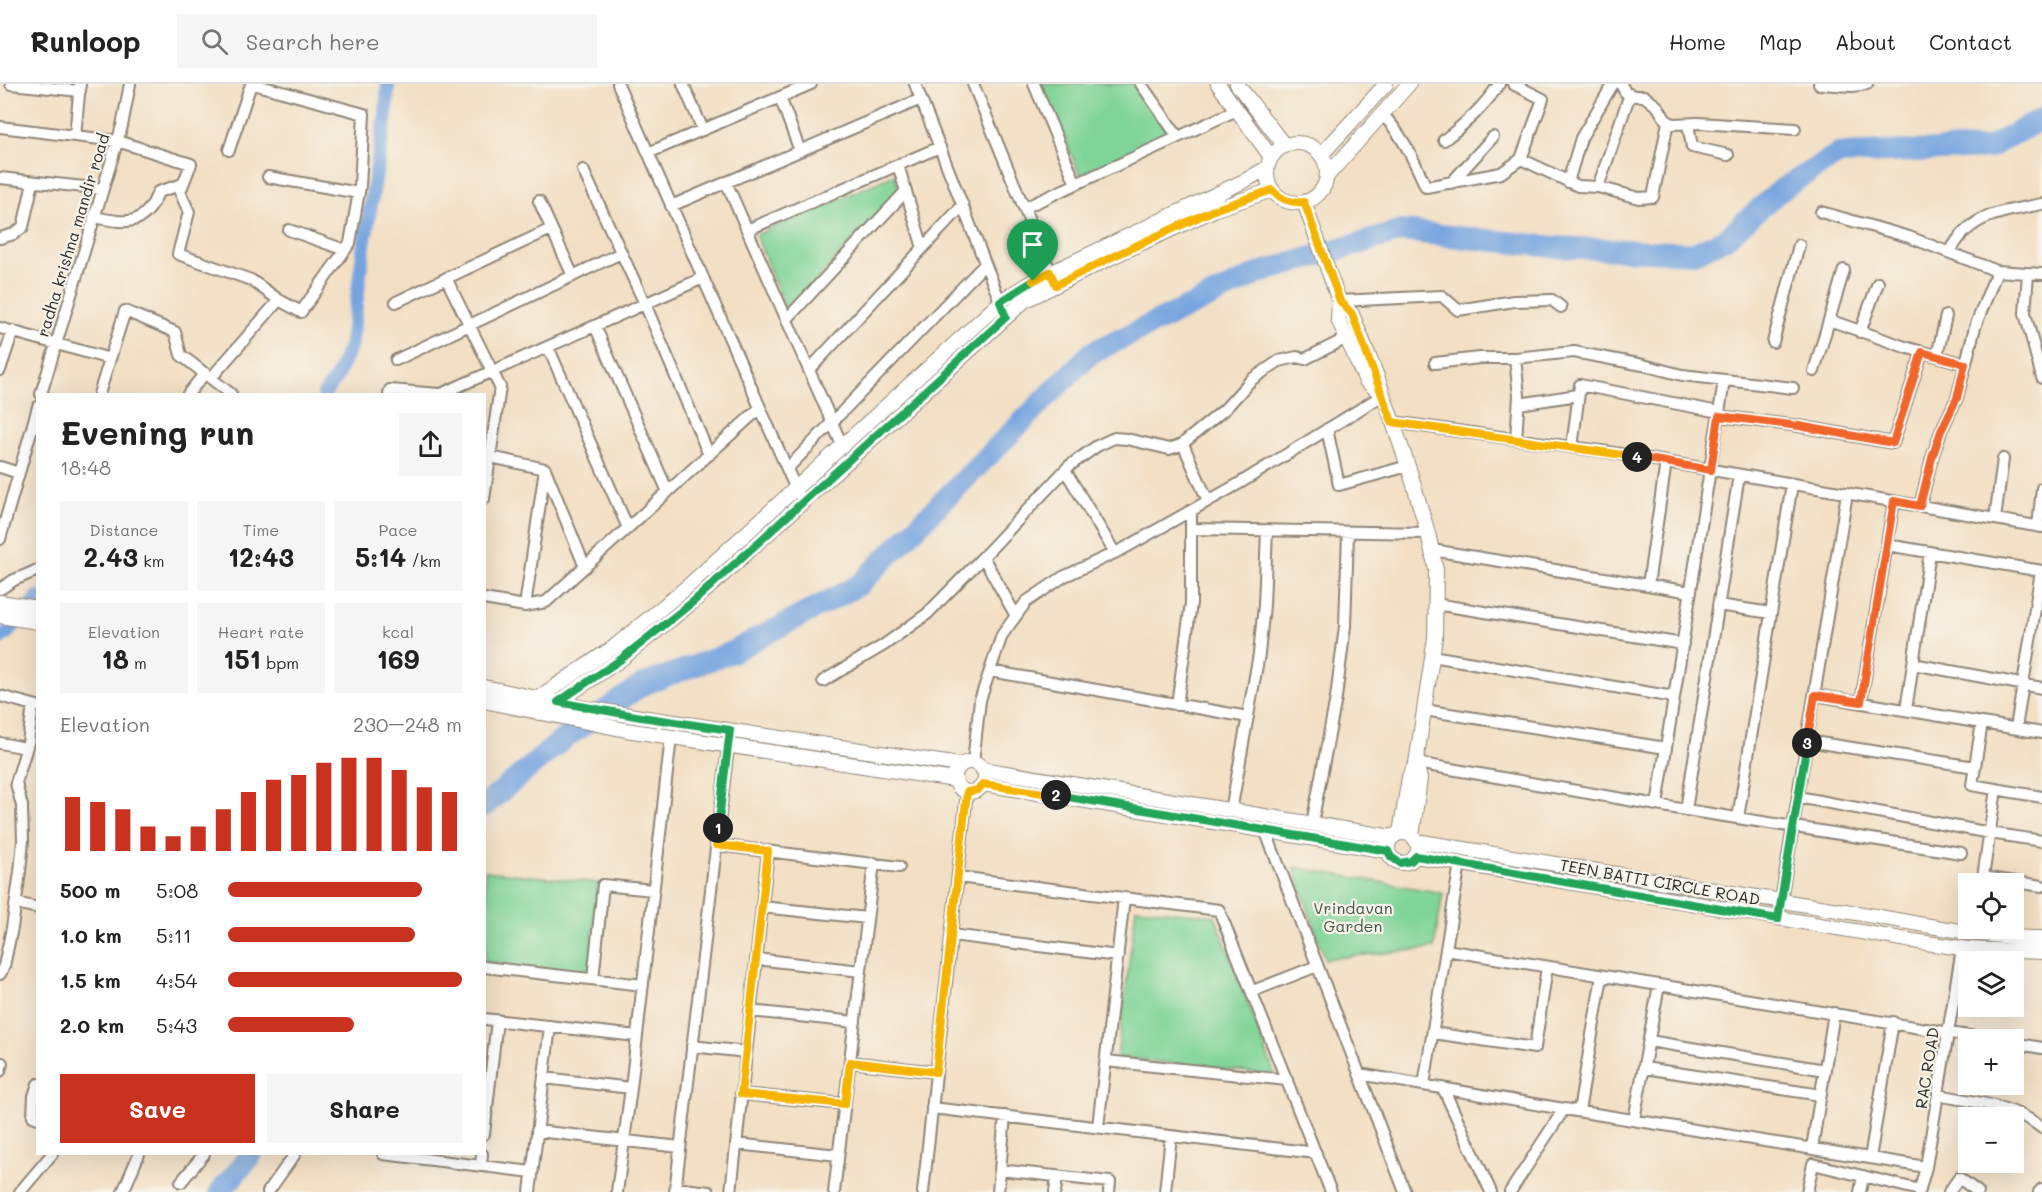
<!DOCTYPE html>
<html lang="en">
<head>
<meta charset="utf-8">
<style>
  body { margin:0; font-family:Mali,sans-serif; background:#f6f6f6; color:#222; height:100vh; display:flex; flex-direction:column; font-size:22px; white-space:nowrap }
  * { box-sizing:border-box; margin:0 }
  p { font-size:20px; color:#767676 }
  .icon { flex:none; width:33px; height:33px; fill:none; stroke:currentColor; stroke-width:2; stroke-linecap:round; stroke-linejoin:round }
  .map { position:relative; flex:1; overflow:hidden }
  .panel { position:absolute; left:36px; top:309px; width:450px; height:762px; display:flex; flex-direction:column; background:#fff; border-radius:0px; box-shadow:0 6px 24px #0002 }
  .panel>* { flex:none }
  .fabs { position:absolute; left:1958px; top:789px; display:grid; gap:12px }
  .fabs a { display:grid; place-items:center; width:66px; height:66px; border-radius:0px; background:#fff; box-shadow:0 6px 24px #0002; font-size:30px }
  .pin { position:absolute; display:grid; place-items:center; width:51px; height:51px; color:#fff; margin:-62px -26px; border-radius:50% 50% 50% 0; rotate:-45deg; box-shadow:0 0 6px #0007 }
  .pin .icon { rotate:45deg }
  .km { position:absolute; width:30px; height:30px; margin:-15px; border-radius:50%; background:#222; color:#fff; font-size:16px; line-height:30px; text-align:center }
  .round { display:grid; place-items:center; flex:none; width:63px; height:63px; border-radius:0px; background:#f6f6f6 }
  .head { display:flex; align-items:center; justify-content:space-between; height:102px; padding:0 24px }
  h1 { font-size:33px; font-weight:700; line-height:45px }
  .metrics { display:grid; grid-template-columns:repeat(3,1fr); gap:9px; height:102px; padding:6px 24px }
  .metrics div { display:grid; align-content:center; border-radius:0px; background:#f6f6f6; text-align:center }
  .metrics b { font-size:26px; font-weight:700 }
  .metrics small { font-size:16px; font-weight:400 }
  .metrics p { font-size:16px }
  .chart { height:168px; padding:12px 24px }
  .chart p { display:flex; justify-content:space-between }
  .chart svg { width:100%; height:108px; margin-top:6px; stroke:#c8321e; stroke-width:6 }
  .primary-button { display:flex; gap:12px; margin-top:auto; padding:12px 24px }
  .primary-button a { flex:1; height:69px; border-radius:0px; background:#c8321e; color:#fff; font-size:24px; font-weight:700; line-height:69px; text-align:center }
  .primary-button a+a { background:#f6f6f6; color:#222 }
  ul { padding:0 24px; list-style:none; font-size:20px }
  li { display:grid; grid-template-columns:96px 72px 1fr; align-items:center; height:45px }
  li i { height:15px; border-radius:8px; background:#c8321e }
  header { display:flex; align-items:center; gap:36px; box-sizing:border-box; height:84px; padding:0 30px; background:#fff; border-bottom:2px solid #e0e0e0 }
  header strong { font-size:28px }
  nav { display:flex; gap:33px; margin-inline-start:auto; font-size:21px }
  .search { width:420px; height:54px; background:#f6f6f6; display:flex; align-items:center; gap:15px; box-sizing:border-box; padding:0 21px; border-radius:0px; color:#767676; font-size:22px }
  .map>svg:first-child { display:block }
  .green { fill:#7fd497; stroke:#558061; stroke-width:1.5 }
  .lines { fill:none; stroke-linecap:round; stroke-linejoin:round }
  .canal { stroke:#76a4df; stroke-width:14 }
  .river { stroke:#76a4df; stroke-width:22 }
  .minor-casing { stroke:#8f8578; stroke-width:14 }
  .tertiary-casing { stroke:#8f8578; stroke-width:16 }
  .minor { stroke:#fff; stroke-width:10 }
  .tertiary { stroke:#fff; stroke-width:14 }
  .split-1-casing { stroke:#fff; stroke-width:12 }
  .split-2-casing { stroke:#fff; stroke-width:12 }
  .split-3-casing { stroke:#fff; stroke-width:12 }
  .split-4-casing { stroke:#fff; stroke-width:12 }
  .split-5-casing { stroke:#fff; stroke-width:12 }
  .split-1 { stroke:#22a559; stroke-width:8 }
  .split-2 { stroke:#f5b400; stroke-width:8 }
  .split-3 { stroke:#22a559; stroke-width:8 }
  .split-4 { stroke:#f0652b; stroke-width:8 }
  .split-5 { stroke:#f5b400; stroke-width:8 }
  .labels { text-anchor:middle; stroke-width:4.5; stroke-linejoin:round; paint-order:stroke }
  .street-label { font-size:16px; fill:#2b2b2b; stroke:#f7f3e8 }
  .park-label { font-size:16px; fill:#405546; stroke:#f7f3e8 }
</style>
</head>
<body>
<header>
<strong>Runloop</strong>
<div class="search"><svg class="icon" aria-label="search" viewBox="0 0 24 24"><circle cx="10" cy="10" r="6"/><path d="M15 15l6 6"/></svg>Search here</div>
<nav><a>Home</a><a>Map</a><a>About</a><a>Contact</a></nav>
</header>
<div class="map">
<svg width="2042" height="1108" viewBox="0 0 2042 1108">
  <rect width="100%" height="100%" fill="#f7f3e8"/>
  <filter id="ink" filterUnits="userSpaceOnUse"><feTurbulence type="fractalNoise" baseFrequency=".0167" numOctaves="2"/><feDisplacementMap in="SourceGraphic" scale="12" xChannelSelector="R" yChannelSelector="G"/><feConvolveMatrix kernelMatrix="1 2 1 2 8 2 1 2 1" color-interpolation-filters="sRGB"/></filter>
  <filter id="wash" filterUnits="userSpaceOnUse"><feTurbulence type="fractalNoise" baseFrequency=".008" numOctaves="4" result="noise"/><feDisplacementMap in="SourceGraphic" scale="24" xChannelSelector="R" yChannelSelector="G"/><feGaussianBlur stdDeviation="1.35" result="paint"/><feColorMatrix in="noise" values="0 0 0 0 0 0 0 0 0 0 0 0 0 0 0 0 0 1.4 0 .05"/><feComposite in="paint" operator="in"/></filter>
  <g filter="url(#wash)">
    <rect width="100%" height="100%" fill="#f3dfc4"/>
    <!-- green -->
    <path class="green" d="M1041 0H1134L1170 50 1080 91Z
      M894 91 899 105 787 229 756 151Z
      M1294 783 1443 809 1434 864 1325 875Z
      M485 787 598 799 589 890 485 878Z
      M1136 824 1215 832 1275 991 1117 973Z"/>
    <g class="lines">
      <!-- canal -->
      <path class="canal" d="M324 310 336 294 351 260 364 161 386 30 388 0
        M0 554 7 549 38 513"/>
      <!-- river -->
      <path class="river" d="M484 722 562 656 642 601 732 568 859 501 1091 269 1262 188 1402 147 1554 163 1694 169 1725 155 1782 105 1838 70 1988 64 2042 35
        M220 1108 252 1070"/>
    </g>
  </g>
  <g filter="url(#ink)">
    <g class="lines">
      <defs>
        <path id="minor" d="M11 0 80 7
          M618 0 798 410
          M683 0 703 46
          M915 0 1003 225
          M973 0 1053 194
          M1034 0 1076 100
          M1141 0 1178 53
          M1513 0 1543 15 1521 75
          M1621 0 1625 8 1634 12H1644L1658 23 1665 35 1672 40 1698 39 1795 45
          M1819 0 1852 2 1867 0
          M780 13 800 67
          M1382 30C1403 51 1414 77 1426 103L1501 89 1521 75 1578 102 1598 103 1639 114 1653 113 1668 38
          M1688 40 1692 63 1728 71
          M0 43 117 57 191 80 180 108 189 128 178 170 251 196 279 216 301 228 350 159 360 102 364 30 253 0
          M75 52 80 0
          M1444 56C1466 39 1484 23 1499 0
          M229 66 251 0
          M648 69 811 0
          M898 81 923 164
          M583 86 645 220 709 371
          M268 93 359 109
          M0 94 103 105
          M726 98 842 361
          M1568 98 1581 54 1613 0
          M1451 99 1493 53
          M1598 103 1630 10
          M539 117 573 192
          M671 122 921 15
          M1024 124 1237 26
          M1821 128 1909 153 1997 187 2042 190
          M94 133C125 139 145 144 158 108L183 100
          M289 146 345 166
          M747 146 940 63
          M0 154 14 150 23 143 33 98
          M1950 168C1970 129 2003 128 2042 120
          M2028 190 2025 229 2042 294
          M446 194 500 303 484 415
          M1339 217 1442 212 1458 226 1514 217 1552 216 1561 223
          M396 218 551 145
          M787 235 906 107
          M1829 236 1905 263 1965 280
          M595 242 668 408
          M0 244 110 275
          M1860 248 1878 199
          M1773 258 1799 161
          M548 263 628 444
          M1937 272 1946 232
          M1515 274 1519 312 1516 355
          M396 276 621 169
          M1435 279 1480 274H1515L1574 268 1643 281 1682 291 1793 304
          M0 286 13 247
          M809 286 963 121
          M1814 287 1844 186
          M211 294 279 216
          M41 310 122 42 130 0
          M99 310 125 227 175 248 181 271 231 310
          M188 310 205 289
          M389 310 390 306 439 310
          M441 310 703 194
          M1519 320 1578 311
          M1719 332 1799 342 1893 359 1922 268
          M1393 338 1608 368 2042 443
          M1327 345 1339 401 1408 382
          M1183 360 1208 417
          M1572 363 1580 301 1719 328
          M491 373 545 385
          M0 383 19 389
          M545 385 585 483
          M787 385 985 180
          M1065 386 1115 469
          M1920 422 1932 374 1941 347 1957 314 1975 243 1997 187
          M1995 435 2003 375
          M2038 442 2042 404
          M1191 445 1428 449
          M0 455 38 323
          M1887 461 2042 487
          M1432 466 1691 508
          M1648 501 1666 378
          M0 505 14 496 38 486
          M484 515 525 522 546 518 760 324
          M1435 520 1683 560
          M1718 521 1771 529
          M525 522 545 385
          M1016 532 983 473 1069 382 1097 362 1114 354 1127 355 1169 365 1181 361 1225 325 1251 296 1279 277 1297 273 1305 275 1347 254
          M1432 572 1674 613
          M1913 580 2042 604
          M990 587 1248 633
          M823 597 884 561 927 530 983 473
          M1815 611 2042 649
          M0 612 37 622
          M1861 618 1894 417
          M1177 621 1191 519V427
          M1424 626 1666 664
          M1906 626 1930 468
          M1982 639 1972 701 2042 713
          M2016 644 2041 487
          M1807 657 1975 683
          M0 659 26 664
          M973 678 980 616 1002 551 1026 518 1063 493 1123 465 1240 399 1383 311
          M1416 679 1686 726 1961 769
          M1798 713 1990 749 2042 757
          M1657 721 1724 297
          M1686 726 1739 391
          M1231 727 1259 570 1264 521 1267 446
          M1738 734 1792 400
          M1312 740 1336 614 1345 542 1348 448
          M1265 746 1405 1108
          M716 761 899 783
          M958 793 1219 826 1331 1108
          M1983 793 2042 802
          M1982 800 1996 705
          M16 819 38 824
          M762 823 867 834
          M1778 835 1847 409
          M952 851 1118 872
          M1446 866 1993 956
          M756 875 861 887
          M484 883 643 901
          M0 890 4 882 12 844 20 788 23 757 22 722 16 699 28 659 33 621
          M593 895 603 801 653 806
          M1253 907 1317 882
          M750 927 855 938
          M484 935 637 952
          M1433 949 1535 964 1547 883
          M1649 957 1825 986
          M2013 959 2042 964
          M692 962 746 968
          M1106 977 1287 996
          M850 978 936 988
          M0 979H2L0 987
          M1644 984 1821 1011
          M1359 990 1564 1025 1926 1083
          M544 994 631 1004
          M38 1000 34 1012 33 1032 38 1034
          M1424 1001 1460 779
          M1443 1004 1491 1108
          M741 1010 845 1020
          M1938 1011C1972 1018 2014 1021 2042 1044
          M932 1024 1316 1069
          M1579 1027 1602 892
          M1634 1036 1659 901
          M1098 1043 1124 814
          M537 1047 680 1063
          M484 1050 497 936
          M736 1060 838 1071
          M1812 1064 1834 929
          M383 1070 532 1088
          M1870 1074 1893 938
          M481 1082 482 1070
          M1000 1086 1110 1098 1109 1108
          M181 1098 204 1070
          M676 1104 709 1108
          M20 1108 52 1070
          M123 1108 139 1070
          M268 1108 295 1070
          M530 1108 550 942
          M617 1108 631 1004 671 653
          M675 1108 729 655
          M731 1108 768 767
          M834 1108 874 779
          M923 1108 967 708
          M998 1108 1005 1032
          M1055 1108 1057 1092
          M1165 1108 1171 1052
          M1510 1108 1564 1025
          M1807 1108 1813 1080 1920 1106
          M1860 1108 1863 1092
          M1919 1108 1926 1083 1962 864
          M1949 1108 1959 1094 1978 1108
          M2039 1108 2042 1105"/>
        <path id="tertiary" d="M1218 0 1271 73
          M1237 0 1284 61
          M1267 89a30 30 0 1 1 60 0a30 30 0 1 1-60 0Z
          M1321 71 1386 0
          M1267 84 1246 96 1033 197 1004 215 687 503 614 563 538 614 539 629 558 618 620 576 694 517 1024 217 1116 171 1216 125 1272 106
          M1327 92 1409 0
          M1304 118 1339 217 1338 235 1366 297 1383 311
          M1339 217 1352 230 1378 295 1410 388 1428 449 1436 486 1435 554 1416 679 1409 693 1400 749
          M0 518 38 524
          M0 532 38 538
          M484 603 584 624 641 633 960 681
          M484 617 626 646 955 696
          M955 693a15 15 0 1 1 30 0a15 15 0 1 1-30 0Z
          M982 685 1392 753
          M983 700 1388 767
          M1388 764a15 15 0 1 1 30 0a15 15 0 1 1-30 0Z
          M1412 752 1420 695 1416 679
          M1416 757C1559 781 1701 804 1844 827 1910 837 1975 854 2042 854
          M1416 772 1913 857 1968 865 2042 868"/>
      </defs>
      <!-- minor casing -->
      <use href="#minor" class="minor-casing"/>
      <!-- tertiary casing -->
      <use href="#tertiary" class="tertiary-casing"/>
      <!-- minor -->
      <use href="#minor" class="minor"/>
      <!-- tertiary -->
      <use href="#tertiary" class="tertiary"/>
    </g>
  </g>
  <g class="lines" filter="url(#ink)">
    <defs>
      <path id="split-1" d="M718 744 730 646 641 633 558 618 620 576 694 517 1006 233 1000 218 1033 197"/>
      <path id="split-2" d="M718 744 716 761 768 767 741 1010 845 1020 850 978 936 988 967 708 978 706 983 700 1056 711"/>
      <path id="split-3" d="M1056 711 1388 767 1391 773 1400 779 1411 777 1416 772 1778 835 1807 659"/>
      <path id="split-4" d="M1637 373 1711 386 1719 332 1799 342 1893 359 1922 268 1965 280 1957 314 1941 347 1932 374 1920 422 1894 417 1861 618 1815 611 1807 659"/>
      <path id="split-5" d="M1033 197 1050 188 1056 201 1116 171 1216 125 1272 106C1282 116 1290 119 1304 118L1340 217 1352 230 1392 338 1637 373"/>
    </defs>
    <!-- split-1 casing -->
    <use href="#split-1" class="split-1-casing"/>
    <!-- split-2 casing -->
    <use href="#split-2" class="split-2-casing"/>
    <!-- split-3 casing -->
    <use href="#split-3" class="split-3-casing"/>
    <!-- split-4 casing -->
    <use href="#split-4" class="split-4-casing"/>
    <!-- split-5 casing -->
    <use href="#split-5" class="split-5-casing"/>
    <!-- split-1 -->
    <use href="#split-1" class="split-1"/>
    <!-- split-2 -->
    <use href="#split-2" class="split-2"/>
    <!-- split-3 -->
    <use href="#split-3" class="split-3"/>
    <!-- split-4 -->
    <use href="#split-4" class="split-4"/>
    <!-- split-5 -->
    <use href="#split-5" class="split-5"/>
  </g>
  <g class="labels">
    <!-- street labels -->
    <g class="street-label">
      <text transform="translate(73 151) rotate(-73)" y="6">radha krishna mandir road</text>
      <text transform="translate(1660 798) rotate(10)" y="6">TEEN BATTI CIRCLE ROAD</text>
      <text transform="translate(1927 984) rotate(-81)" y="6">RAC ROAD</text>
    </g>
    <!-- park labels -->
    <g class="park-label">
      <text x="1353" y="830">Vrindavan<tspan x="1353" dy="18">Garden</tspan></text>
    </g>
  </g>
</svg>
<div class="fabs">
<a><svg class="icon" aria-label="locate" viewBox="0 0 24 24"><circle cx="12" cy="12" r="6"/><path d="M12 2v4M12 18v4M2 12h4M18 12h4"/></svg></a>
<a><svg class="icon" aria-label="layers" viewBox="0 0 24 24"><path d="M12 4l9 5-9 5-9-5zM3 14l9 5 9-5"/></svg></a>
<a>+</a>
<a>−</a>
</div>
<div class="pin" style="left:1033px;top:197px;background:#1e9e55"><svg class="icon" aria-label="arrive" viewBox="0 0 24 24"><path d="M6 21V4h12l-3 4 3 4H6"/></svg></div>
<b class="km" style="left:718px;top:744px">1</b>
<b class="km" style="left:1056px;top:711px">2</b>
<b class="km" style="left:1807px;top:659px">3</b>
<b class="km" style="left:1637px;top:373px">4</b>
<section class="panel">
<div class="head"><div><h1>Evening run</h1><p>18:48</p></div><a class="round"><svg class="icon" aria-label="share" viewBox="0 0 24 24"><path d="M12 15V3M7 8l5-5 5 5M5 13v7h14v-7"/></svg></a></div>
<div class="metrics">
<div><p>Distance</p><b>2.43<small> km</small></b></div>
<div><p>Time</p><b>12:43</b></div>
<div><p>Pace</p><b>5:14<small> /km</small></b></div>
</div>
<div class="metrics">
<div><p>Elevation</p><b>18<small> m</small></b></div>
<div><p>Heart rate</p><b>151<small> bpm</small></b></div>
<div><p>kcal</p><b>169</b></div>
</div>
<div class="chart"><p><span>Elevation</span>230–248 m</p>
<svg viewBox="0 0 160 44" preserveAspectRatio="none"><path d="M5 44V22M15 44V24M25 44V27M35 44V34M45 44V38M55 44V34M65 44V27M75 44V20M85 44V15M95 44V13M105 44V8M115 44V6M125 44V6M135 44V11M145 44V18M155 44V20"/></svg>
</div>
<ul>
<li><b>500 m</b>5:08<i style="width:83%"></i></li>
<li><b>1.0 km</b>5:11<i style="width:80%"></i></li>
<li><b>1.5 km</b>4:54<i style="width:100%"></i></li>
<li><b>2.0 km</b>5:43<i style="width:54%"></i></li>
</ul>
<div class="primary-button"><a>Save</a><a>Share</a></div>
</section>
</div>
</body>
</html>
